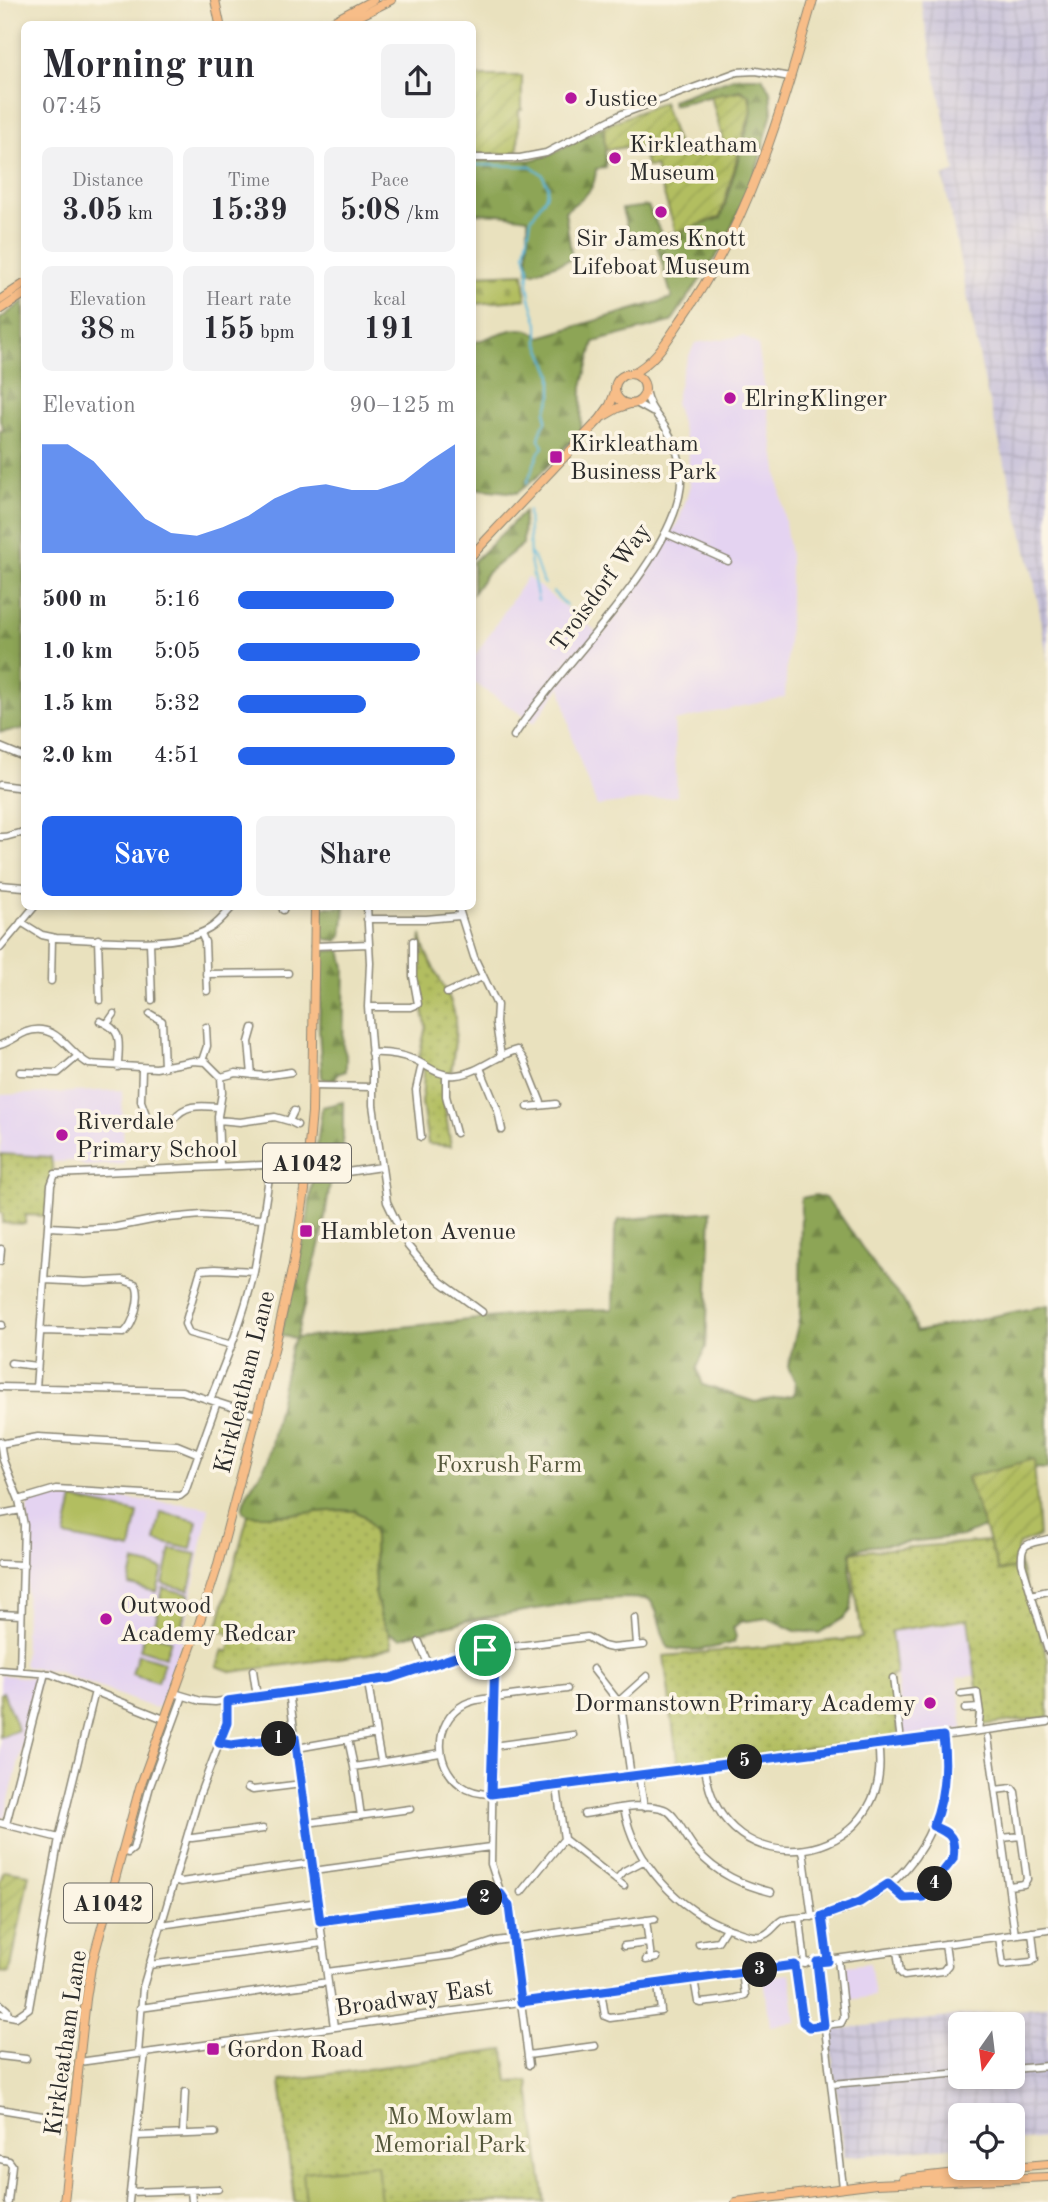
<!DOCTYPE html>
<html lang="en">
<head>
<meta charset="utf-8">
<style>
  body { margin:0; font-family:"Old Standard TT",serif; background:#f2f2f3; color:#2b2b33; height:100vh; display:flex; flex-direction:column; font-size:26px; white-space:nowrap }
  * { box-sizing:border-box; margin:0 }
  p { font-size:23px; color:#7c7c81 }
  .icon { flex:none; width:38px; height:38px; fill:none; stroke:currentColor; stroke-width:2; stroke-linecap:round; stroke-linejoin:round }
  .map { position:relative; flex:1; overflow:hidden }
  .details { position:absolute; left:21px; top:21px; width:455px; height:889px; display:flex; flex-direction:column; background:#fff; border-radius:10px; box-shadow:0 4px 10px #0003 }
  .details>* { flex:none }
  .needle { width:46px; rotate:194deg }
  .controls { position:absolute; left:948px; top:2012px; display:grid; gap:14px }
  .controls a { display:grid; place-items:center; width:77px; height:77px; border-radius:10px; background:#fff; box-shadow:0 4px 10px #0003; font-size:35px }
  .pin { position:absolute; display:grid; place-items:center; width:60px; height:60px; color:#fff; margin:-30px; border:4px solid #fff; border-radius:50%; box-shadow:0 2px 7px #0007 }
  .km { position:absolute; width:35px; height:35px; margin:-18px; border-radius:50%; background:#222; color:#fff; font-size:19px; line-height:35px; text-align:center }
  .round { display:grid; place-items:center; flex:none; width:74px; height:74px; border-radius:10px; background:#f2f2f3 }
  .head { display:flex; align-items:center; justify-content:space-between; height:119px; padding:0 21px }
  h1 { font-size:38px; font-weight:800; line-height:52px }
  .figures { display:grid; grid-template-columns:repeat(3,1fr); gap:10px; height:119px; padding:7px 21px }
  .figures div { display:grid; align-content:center; border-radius:10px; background:#f2f2f3; text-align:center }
  .figures b { font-size:30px; font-weight:800 }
  .figures small { font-size:19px; font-weight:400 }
  .figures p { font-size:19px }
  .chart { height:196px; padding:14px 21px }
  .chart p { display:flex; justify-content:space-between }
  .chart svg { width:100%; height:126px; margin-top:7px; fill:#2563eb; opacity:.7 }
  .primary-button { display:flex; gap:14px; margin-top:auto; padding:14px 21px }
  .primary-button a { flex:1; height:80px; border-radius:10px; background:#2563eb; color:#fff; font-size:28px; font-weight:800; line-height:80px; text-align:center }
  .primary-button a+a { background:#f2f2f3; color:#2b2b33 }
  ul { padding:0 21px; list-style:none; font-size:23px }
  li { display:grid; grid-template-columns:112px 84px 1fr; align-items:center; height:52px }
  li i { height:18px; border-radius:9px; background:#2563eb }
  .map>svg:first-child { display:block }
  .built { fill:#e4d3f1 }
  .industrial { fill:url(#industrial-grid); fill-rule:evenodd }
  .grass { fill:url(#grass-dots); stroke:#6e7446; stroke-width:2 }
  .forest { fill:url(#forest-firs); stroke:#5c6840; stroke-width:2 }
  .cemetery { fill:url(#cemetery-stones); stroke:#6e7446; stroke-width:2 }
  .garden { fill:url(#garden-furrows); stroke:#6e7446; stroke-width:2 }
  .pitch { fill:#b2be60; stroke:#6e7446; stroke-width:2 }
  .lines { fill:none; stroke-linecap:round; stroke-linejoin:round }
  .stream { stroke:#5fbadd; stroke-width:2 }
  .minor-casing { stroke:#8a8674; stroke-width:9 }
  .major-casing { stroke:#8a8674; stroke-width:10 }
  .minor { stroke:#fff; stroke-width:6 }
  .major { stroke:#f7bd88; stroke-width:8 }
  .route-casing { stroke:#fff; stroke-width:14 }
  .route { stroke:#2563eb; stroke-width:9 }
  .poi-dot { fill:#b5179e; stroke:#fcf5e5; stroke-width:2.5 }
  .labels { text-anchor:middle; stroke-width:7; stroke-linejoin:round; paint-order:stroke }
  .shield { fill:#fcf5e5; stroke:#6a6863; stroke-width:2 }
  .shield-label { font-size:23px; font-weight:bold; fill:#2b2b2b }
  .poi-label { font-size:24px; fill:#2b2b2b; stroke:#fcf5e5; text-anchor:start }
  .street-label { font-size:24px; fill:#2b2b2b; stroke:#fcf5e5 }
  .park-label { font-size:24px; fill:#54573b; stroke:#fcf5e5 }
</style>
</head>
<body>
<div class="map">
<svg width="1048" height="2202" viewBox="0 0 1048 2202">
  <defs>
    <pattern id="industrial-grid" width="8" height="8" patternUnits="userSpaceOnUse" patternTransform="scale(1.75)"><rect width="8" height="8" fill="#c6c0d9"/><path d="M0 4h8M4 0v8" fill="none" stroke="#aaa5ba"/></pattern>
    <pattern id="grass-dots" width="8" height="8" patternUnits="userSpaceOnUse" patternTransform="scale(1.75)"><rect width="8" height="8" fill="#b2be60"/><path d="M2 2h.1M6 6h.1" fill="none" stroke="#99a354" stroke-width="1.8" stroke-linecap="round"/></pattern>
    <pattern id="forest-firs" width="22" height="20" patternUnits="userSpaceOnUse" patternTransform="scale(1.75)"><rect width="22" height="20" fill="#8da556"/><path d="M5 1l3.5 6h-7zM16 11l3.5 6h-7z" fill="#738747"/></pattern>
    <pattern id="cemetery-stones" width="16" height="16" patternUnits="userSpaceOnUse" patternTransform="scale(1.75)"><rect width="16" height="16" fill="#b2be60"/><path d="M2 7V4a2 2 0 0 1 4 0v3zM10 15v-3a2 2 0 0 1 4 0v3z" fill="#99a354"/></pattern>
    <pattern id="garden-furrows" width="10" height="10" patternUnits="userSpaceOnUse" patternTransform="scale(1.75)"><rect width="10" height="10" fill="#b2be60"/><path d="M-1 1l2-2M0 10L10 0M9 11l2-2" fill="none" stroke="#99a354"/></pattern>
  </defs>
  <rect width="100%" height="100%" fill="#fcf5e5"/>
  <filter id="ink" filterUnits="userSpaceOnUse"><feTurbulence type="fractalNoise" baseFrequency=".0143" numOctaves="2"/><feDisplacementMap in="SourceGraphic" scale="14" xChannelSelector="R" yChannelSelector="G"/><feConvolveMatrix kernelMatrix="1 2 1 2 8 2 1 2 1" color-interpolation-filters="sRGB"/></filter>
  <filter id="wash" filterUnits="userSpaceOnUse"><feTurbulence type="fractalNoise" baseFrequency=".00686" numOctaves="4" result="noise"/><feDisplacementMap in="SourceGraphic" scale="28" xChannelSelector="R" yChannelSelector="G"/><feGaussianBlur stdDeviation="1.57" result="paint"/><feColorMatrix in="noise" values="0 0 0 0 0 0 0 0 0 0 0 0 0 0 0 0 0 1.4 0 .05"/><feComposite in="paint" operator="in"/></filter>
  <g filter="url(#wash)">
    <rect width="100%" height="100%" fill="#e9e1be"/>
    <!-- built -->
    <path class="built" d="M743 336 758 345 790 555V607L785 697 674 721 677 796 597 806 574 746 561 686 534 723 473 682V659L527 577 602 636 678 523 690 487 688 449 675 402 683 369 695 343Z
      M122 1090 124 1164 85 1166 76 1161 51 1162 50 1157 1 1154 0 1095Z
      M53 1494 185 1504 209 1508 182 1641 160 1707 154 1708 56 1671 27 1667 24 1664 29 1527 27 1511 29 1503Z
      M970 1621 977 1675 957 1678 963 1729 904 1736 891 1632Z
      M0 1675 37 1678 39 1682 5 1816 0 1818Z
      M870 1963 875 1996 848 2000 844 1966Z
      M790 1974 796 2022 770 2026 764 1977Z"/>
    <!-- industrial -->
    <path class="industrial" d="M920 0H1048V662L1034 579 986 389 943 176 955 171Z
      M1048 2004V2138L1013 2141V2116H961V2146L844 2157 829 2030 1044 2007ZM961 2025H1013V2077H961Z"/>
    <!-- grass -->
    <path class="grass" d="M421 935C425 963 448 984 454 1012 458 1031 453 1055 451 1074L444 1073 445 1110 451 1146 428 1144 422 1103 424 1072 419 1057 426 1026 417 979Z
      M1 1154 51 1157 53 1175 46 1216 26 1215 25 1224 2 1223 3 1214 0 1213Z
      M342 1510 354 1511 364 1516 374 1531 375 1592 381 1618 389 1633 392 1647 368 1654 232 1672 217 1666 223 1650 228 1652 234 1636 217 1629 248 1515H280Z
      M989 1541 999 1571 1020 1567 1048 1660V1717L982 1725 968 1619 891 1631 896 1675 890 1676 899 1737 678 1765 664 1656 862 1638 850 1552Z
      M504 2050 508 2082 528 2081 545 2202H294L280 2081Z"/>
    <!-- forest -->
    <path class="forest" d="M736 77H762L770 91 772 112 757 169 724 245 671 322 594 342 582 387 581 431 536 478 517 493 473 488 472 343C493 338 521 318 540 337L672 298 656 242 632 246 622 209 648 206 662 236 721 218 752 112 750 95 740 90 673 105 672 100Z
      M604 126 606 168 596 169C595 193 583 197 565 211L572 259 534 272H528V218L500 214 473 213V160H531L550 155Z
      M24 301V729L0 732V431L4 430 0 420V319Z
      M524 512 523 544 487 573 473 593V562Z
      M321 907H345L342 936 337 941 326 939 321 935Z
      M341 950 345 967 343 1046 346 1055V1071L337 1074 335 1081 322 1079 319 1030 321 957 326 951Z
      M343 1102V1160L333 1164 323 1230 296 1338 556 1311 613 1309 615 1231 619 1220 711 1211 706 1347 697 1368 703 1385 755 1402 794 1395 795 1381 788 1367 800 1316 801 1198 816 1195 825 1198 840 1215 882 1277 903 1300 913 1319 916 1332 1048 1305V1469L1034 1468V1460L967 1477 984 1527 963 1536 864 1547 851 1552 850 1574 853 1590 851 1610 844 1618 819 1633 795 1631 768 1618 740 1622 733 1628 736 1636 734 1642C713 1649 692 1653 669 1648 659 1634 661 1612 649 1599L623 1598 589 1600 466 1621 400 1638 389 1633 381 1618 375 1592 374 1531 364 1516 354 1511 342 1510 280 1515H248L243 1512C240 1497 262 1474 268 1459L291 1346 295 1339 281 1335 307 1223 322 1107Z"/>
    <!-- cemetery -->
    <path class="cemetery" d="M472 265 474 275 524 273 526 299 476 304 475 298H473Z"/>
    <!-- garden -->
    <path class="garden" d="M473 76H522V110H519L518 154H473Z
      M740 91 749 95 751 110 720 217 676 233 655 166 647 167 641 145 605 150 604 126 663 102 682 157 725 148 711 96Z
      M1034 1459 1039 1536 1019 1544 1017 1550 1019 1567 999 1571 967 1477Z
      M4 1870 29 1874 10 1973 0 1972V1882Z"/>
    <!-- pitch -->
    <path class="pitch" d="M73 1499 138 1513 131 1549 65 1536Z
      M161 1512 197 1521 191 1549 155 1541Z
      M171 1549 197 1554 189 1590 163 1584Z
      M134 1562 163 1569 157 1592 129 1585Z
      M163 1588 189 1594 181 1630 155 1624Z
      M145 1632 171 1640 165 1657 140 1649Z
      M138 1654 164 1662 158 1682 132 1674Z
      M3 1692 18 1730 0 1737V1694Z
      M377 2165 381 2202H306L303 2172Z"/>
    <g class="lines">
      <!-- stream -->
      <path class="stream" d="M472 165 531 166 542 174 548 186 546 196 531 219 525 253 529 269 528 284 530 298 538 324V342L552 374V396L546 411V422L542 427 539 439 543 447 539 452 527 483
        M528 510 530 560 538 601
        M530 553C539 562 537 575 545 584
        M553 592 566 605"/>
    </g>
  </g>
  <g filter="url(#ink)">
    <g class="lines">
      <defs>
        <path id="minor" d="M472 158H520L546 153 622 114 737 72 756 71 790 77
          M636 403 652 412
          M665 533 728 561
          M514 736C555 669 688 549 681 472 680 457 674 441 665 427 657 415 648 406 645 390
          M0 747 24 757
          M0 785 24 788
          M0 837C9 838 15 832 24 833
          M0 885 24 887
          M367 906 370 963 368 1007 373 1069V1105L387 1202 408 1246 423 1264 441 1282 482 1312
          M458 906 474 957 497 1005 496 1023 501 1057
          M283 910 284 906
          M367 919H426L459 916
          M21 922 42 935 56 938C98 939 173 950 209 929 218 924 226 914 233 906
          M201 933 205 942 207 991
          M98 939 100 1000
          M150 942 152 1000
          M314 946 369 944
          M0 948 35 906
          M206 974 288 973
          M51 981 52 937
          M447 993 482 977
          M368 1007H411L418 1004 413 976V941
          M150 1014 162 1021 164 1067
          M100 1021C125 1031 118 1044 118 1067
          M107 1024 114 1014
          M0 1045C10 1042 17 1036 26 1032 57 1021 68 1053 89 1064L156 1068 193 1061 206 1062 221 1077 222 1093 218 1116 220 1166
          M371 1053C387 1052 400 1054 415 1060 428 1066 440 1077 456 1075 479 1073 496 1055 517 1050L524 1060 542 1105
          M202 1061 207 1046 206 1027
          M480 1068 498 1111 502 1130
          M142 1069 141 1101 148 1120 155 1122
          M20 1072 58 1073 78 1056
          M252 1075 249 1042 253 1028
          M446 1075V1096L456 1133
          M221 1077 236 1073 264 1076 291 1072
          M313 1086 372 1087
          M528 1107 556 1104
          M294 1111 289 1121 297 1125
          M166 1119H174C185 1103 202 1106 219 1107
          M218 1120 240 1122 275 1117 289 1121
          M421 1137 416 1090 422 1064
          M347 1172 381 1167
          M49 1227 85 1229 116 1227 157 1219 202 1215 262 1219
          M0 1261 1 1249
          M0 1325H2
          M40 1331 124 1333C134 1324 140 1300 137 1288L135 1284 123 1280 85 1282 45 1280
          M232 1345 189 1333 185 1324 199 1276 201 1270 215 1269 254 1271
          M11 1363 37 1366
          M0 1387 182 1391 256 1415
          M36 1388 51 1185 55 1174 307 1163
          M210 1400C227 1358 244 1316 254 1272 261 1237 265 1201 271 1165
          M0 1441 3 1460 19 1500 24 1525 20 1671
          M0 1444 38 1437 177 1445 199 1454
          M19 1500 56 1489 180 1496 185 1492 217 1402
          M0 1514 21 1510
          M1048 1539C1029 1544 1020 1541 1022 1564L1048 1651
          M0 1564 24 1565
          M1031 1595 1048 1591
          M0 1614 21 1615
          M635 1618 637 1645
          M419 1642 429 1666
          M492 1652 495 1658 491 1864 501 1894 509 1906 529 2065
          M593 1669 621 1705 631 1777
          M0 1670 51 1674 164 1719
          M253 1670 257 1697
          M893 1678 901 1741
          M368 1682 376 1734
          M567 1689C545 1692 524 1694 502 1697 489 1699 476 1698 465 1704 431 1722 434 1772 467 1789 477 1794 487 1794 499 1794L1048 1722
          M289 1692 334 2027
          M174 1693 201 1701 215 1702 381 1679 407 1674 455 1657 485 1650 492 1652 495 1649 587 1637 603 1646 612 1648 644 1645
          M961 1694 977 1692 980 1713 978 1731
          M619 1701 647 1676
          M965 1709 979 1708
          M988 1737 1015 1935
          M219 1743 231 1745 295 1737
          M493 1746 573 1735
          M297 1748 348 1739
          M381 1761 376 1734 348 1739 354 1767 440 1753
          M354 1767 361 1816
          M705 1767C720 1894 897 1867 878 1744
          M639 1776 644 1807
          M557 1787 564 1839 624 1886
          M248 1788 253 1790 302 1784
          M995 1790 1012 1788 1015 1792 1027 1879 1024 1884 1009 1886
          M624 1808C634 1863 678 1910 730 1929 739 1932 751 1938 761 1936 771 1934 774 1925 782 1920 799 1916 817 1918 835 1913 915 1889 953 1815 943 1736
          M584 1814C608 1811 640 1801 664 1809 676 1813 687 1841 697 1851 717 1874 743 1885 771 1892
          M0 1823 59 1838
          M307 1823 410 1809
          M6 1824 45 1673
          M187 1837 192 1838 263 1829
          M1002 1838 1021 1836
          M803 1850 812 1917
          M122 1851 128 1853 133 1849 150 1786 183 1696
          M313 1871 490 1847
          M174 1880 181 1882 312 1863
          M616 1880 624 1871 645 1860
          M889 1884 904 1898C933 1898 935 1883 952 1862 960 1840 950 1834 933 1827
          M521 1892 564 1839
          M822 1916 828 1961
          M800 1918 805 1964
          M646 1920 651 1959
          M320 1921 483 1898 501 1894
          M161 1925 318 1902
          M999 1937 1003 1965 1031 1962 1035 1959 1032 1932
          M699 1944 718 1941 726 1928
          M624 1946 648 1943
          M897 1951 900 1972 904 1976 943 1971 948 1965 945 1944
          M646 1960 657 1958
          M817 1962 827 2045
          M149 1965 323 1943
          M795 1965 803 2022 810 2027 824 2025
          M327 1972 453 1955 496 1941 655 1919
          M694 1979 698 2002 701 2003C715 2001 732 2001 745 1995L742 1972
          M601 1991 605 2016 610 2018 661 2011 658 1984
          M0 2004 7 2010 8 2015
          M140 2008 328 1982
          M0 2014 16 2017 29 2008 59 1838 95 1691
          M824 2025 841 2023 844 2017 838 1959
          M827 2049 843 2187
          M138 2054 143 1987 199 1796 227 1723V1701
          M528 2055 595 2046
          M0 2056 26 2059
          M79 2062 1048 1930
          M1013 2069 1048 2066
          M832 2084 961 2073
          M0 2109 73 2121
          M183 2134 185 2092
          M136 2136 215 2133
          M0 2159 9 2161 12 2165 8 2202
          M191 2190 192 2202
          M130 2192 218 2189
          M129 2202 145 2053"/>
        <path id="major" d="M215 0 220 24
          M328 24 373 0
          M344 24 391 0
          M0 300 24 284
          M0 310 24 294
          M631 374C654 363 667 341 681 320 749 224 781 112 813 0
          M615 389a15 15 0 1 1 30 0a15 15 0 1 1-30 0Z
          M604 416 618 408 630 404
          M472 555 600 419 610 405 615 392
          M1013 2167 1048 2164
          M903 2179 999 2168
          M64 2202 86 1999 91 1967 140 1787 196 1633 217 1568 276 1342 293 1265 305 1190 312 1112 315 906
          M736 2202 876 2184 1048 2177"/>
      </defs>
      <!-- minor casing -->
      <use href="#minor" class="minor-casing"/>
      <!-- major casing -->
      <use href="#major" class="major-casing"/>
      <!-- minor -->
      <use href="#minor" class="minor"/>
      <!-- major -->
      <use href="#major" class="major"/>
    </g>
  </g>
  <g class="lines" filter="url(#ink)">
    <defs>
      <path id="route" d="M485 1650 492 1652 495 1658 491 1794 943 1736C947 1768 945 1797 933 1826 951 1834 956 1837 953 1859L923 1897 904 1898 888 1884 860 1902 822 1916 828 1961 817 1962 824 2025 810 2027 803 2022 795 1965 521 2002 509 1906 501 1894 483 1898 320 1921 295 1737 231 1745 219 1743 227 1723V1701L391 1678 455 1657Z"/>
    </defs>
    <!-- route casing -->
    <use href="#route" class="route-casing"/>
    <!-- route -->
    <use href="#route" class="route"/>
  </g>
  <!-- markers -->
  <g class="poi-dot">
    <circle cx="571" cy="98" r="7"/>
    <circle cx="615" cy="158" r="7"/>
    <circle cx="661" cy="212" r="7"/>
    <circle cx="730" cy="398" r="7"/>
    <rect x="549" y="450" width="14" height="14" rx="3.5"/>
    <circle cx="62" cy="1135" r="7"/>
    <rect x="299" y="1224" width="14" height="14" rx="3.5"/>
    <circle cx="106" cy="1619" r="7"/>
    <circle cx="930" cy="1703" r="7"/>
    <rect x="206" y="2042" width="14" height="14" rx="3.5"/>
  </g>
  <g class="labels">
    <!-- shield labels -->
    <g class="shield">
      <rect x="263" y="1143.5" width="88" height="39" rx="5"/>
      <rect x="64" y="1883.5" width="88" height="39" rx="5"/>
    </g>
    <g class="shield-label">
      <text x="307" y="1171">A1042</text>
      <text x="108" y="1911">A1042</text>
    </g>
    <!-- poi labels -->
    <g class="poi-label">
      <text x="585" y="106">Justice</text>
      <text x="629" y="152">Kirkleatham<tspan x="629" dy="28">Museum</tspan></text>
      <text x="661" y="246" text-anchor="middle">Sir James Knott<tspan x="661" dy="28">Lifeboat Museum</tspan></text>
      <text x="744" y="406">ElringKlinger</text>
      <text x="570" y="451">Kirkleatham<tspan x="570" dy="28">Business Park</tspan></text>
      <text x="76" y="1129">Riverdale<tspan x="76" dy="28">Primary School</tspan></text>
      <text x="320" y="1239">Hambleton Avenue</text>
      <text x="120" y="1613">Outwood<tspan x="120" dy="28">Academy Redcar</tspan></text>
      <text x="916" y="1711" text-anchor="end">Dormanstown Primary Academy</text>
      <text x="227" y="2057">Gordon Road</text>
    </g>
    <!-- street labels -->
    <g class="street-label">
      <text transform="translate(600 587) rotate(-54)" y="8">Troisdorf Way</text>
      <text transform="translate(244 1382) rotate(-76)" y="8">Kirkleatham Lane</text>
      <text transform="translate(414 1997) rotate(-8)" y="8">Broadway East</text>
      <text transform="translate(65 2043) rotate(-82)" y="8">Kirkleatham Lane</text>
    </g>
    <!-- park labels -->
    <g class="park-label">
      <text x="509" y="1472">Foxrush Farm</text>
      <text x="450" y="2124">Mo Mowlam<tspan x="450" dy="28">Memorial Park</tspan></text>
    </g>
  </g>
</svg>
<div class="controls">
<a><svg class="needle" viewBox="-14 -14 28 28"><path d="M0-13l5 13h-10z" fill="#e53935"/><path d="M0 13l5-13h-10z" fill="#7c7c81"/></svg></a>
<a><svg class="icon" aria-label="locate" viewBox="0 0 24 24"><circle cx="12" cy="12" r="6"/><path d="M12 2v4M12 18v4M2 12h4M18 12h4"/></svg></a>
</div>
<div class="pin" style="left:485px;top:1650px;background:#1e9e55"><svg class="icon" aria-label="arrive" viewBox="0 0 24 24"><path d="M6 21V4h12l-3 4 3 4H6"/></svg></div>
<b class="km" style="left:279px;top:1739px">1</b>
<b class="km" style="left:485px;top:1898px">2</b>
<b class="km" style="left:760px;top:1970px">3</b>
<b class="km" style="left:935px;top:1884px">4</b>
<b class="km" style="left:745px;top:1762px">5</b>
<section class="details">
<div class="head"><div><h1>Morning run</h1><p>07:45</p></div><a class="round"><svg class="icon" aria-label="share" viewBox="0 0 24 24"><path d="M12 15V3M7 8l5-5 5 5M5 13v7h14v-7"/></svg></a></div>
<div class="figures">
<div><p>Distance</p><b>3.05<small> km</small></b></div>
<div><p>Time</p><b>15:39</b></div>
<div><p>Pace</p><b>5:08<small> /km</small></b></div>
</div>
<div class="figures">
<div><p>Elevation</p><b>38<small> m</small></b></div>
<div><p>Heart rate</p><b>155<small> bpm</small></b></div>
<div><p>kcal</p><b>191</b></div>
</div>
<div class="chart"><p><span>Elevation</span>90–125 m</p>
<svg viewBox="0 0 160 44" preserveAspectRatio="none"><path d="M0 44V6L10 6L20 12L30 22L40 32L50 37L60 38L70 35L80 31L90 25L100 21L110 20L120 22L130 22L140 19L150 12L160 6V44z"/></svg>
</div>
<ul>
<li><b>500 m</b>5:16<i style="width:72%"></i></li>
<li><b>1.0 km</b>5:05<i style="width:84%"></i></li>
<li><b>1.5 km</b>5:32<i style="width:59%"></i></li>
<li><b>2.0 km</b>4:51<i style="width:100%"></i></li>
</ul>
<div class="primary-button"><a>Save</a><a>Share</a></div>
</section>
</div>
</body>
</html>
